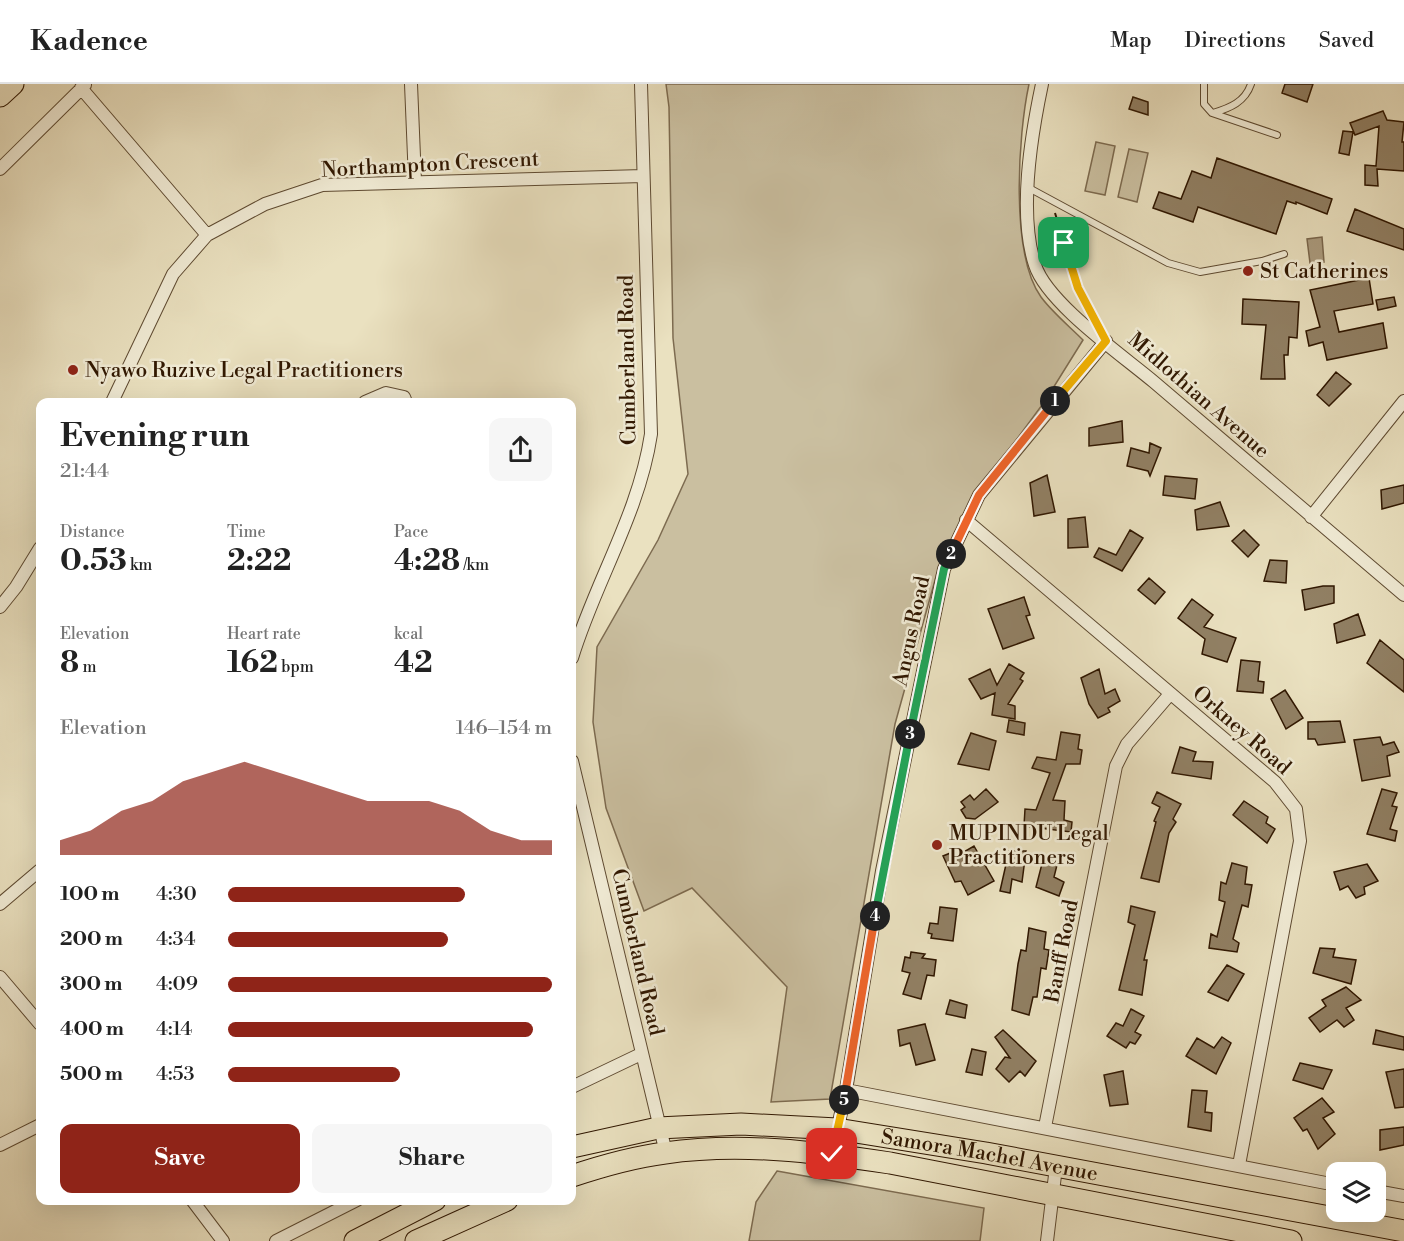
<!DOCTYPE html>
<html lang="en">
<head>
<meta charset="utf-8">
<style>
  body { margin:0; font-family:"Libre Bodoni",serif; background:#f6f6f6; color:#222; height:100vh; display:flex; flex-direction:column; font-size:22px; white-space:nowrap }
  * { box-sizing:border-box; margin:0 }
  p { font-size:20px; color:#767676 }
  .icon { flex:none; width:33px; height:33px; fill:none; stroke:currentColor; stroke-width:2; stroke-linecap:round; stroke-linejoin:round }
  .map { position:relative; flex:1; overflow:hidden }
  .details { position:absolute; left:36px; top:314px; width:540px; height:807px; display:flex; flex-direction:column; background:#fff; border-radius:12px; box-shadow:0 6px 24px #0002 }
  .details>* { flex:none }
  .fabs { position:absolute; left:1326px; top:1078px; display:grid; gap:12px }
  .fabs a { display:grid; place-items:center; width:60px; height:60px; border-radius:12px; background:#fff; box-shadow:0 6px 24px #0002; font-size:30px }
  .pin { position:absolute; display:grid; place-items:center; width:51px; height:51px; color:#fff; margin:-26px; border-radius:12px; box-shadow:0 3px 9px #0006 }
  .km { position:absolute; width:30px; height:30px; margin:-15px; border-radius:50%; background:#222; color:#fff; font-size:16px; line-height:30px; text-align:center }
  .round { display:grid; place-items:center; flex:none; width:63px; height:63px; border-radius:12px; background:#f6f6f6 }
  .head { display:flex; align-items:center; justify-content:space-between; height:102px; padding:0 24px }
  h1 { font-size:33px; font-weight:800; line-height:45px }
  .metrics { display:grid; grid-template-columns:repeat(3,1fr); gap:9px; height:102px; padding:6px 24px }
  .metrics div { display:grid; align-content:center }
  .metrics b { font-size:30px; font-weight:800 }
  .metrics small { font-size:16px; font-weight:400 }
  .metrics p { font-size:16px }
  .chart { height:168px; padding:12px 24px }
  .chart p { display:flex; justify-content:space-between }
  .chart svg { width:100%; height:108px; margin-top:6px; fill:#8f2418; opacity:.7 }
  .button { display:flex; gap:12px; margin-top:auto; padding:12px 24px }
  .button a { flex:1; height:69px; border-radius:12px; background:#8f2418; color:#fff; font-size:24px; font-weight:800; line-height:69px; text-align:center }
  .button a+a { background:#f6f6f6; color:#222 }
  ul { padding:0 24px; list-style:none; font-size:20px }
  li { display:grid; grid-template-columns:96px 72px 1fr; align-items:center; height:45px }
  li i { height:15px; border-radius:8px; background:#8f2418 }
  header { display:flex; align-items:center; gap:36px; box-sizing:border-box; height:84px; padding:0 30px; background:#fff; border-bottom:2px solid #e0e0e0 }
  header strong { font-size:28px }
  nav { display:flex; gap:33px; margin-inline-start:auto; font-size:21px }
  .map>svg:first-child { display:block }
  .green { fill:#cabfa0; stroke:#7d6b50; stroke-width:1.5 }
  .water { fill:#ab9c7f; stroke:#7a674d; stroke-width:1.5 }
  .building { fill:#918064; stroke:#301701; stroke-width:1.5 }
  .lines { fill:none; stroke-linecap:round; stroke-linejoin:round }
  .lane-casing { stroke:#5e4a31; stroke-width:8 }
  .street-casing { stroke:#5e4a31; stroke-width:14 }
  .highway-casing { stroke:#301701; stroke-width:23 }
  .path { stroke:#301701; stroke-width:2; stroke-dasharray:4.5 3; stroke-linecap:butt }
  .lane { stroke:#f1ecd6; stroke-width:6 }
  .street { stroke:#f1ecd6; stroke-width:12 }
  .highway { stroke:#eae1c0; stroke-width:21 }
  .split-1-casing { stroke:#fff; stroke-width:12 }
  .split-2-casing { stroke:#fff; stroke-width:12 }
  .split-3-casing { stroke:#fff; stroke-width:12 }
  .split-4-casing { stroke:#fff; stroke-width:12 }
  .split-5-casing { stroke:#fff; stroke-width:12 }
  .split-6-casing { stroke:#fff; stroke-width:12 }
  .split-1 { stroke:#f5b400; stroke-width:8 }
  .split-2 { stroke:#f0652b; stroke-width:8 }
  .split-3 { stroke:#22a559; stroke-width:8 }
  .split-4 { stroke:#22a559; stroke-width:8 }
  .split-5 { stroke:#f0652b; stroke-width:8 }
  .split-6 { stroke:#f5b400; stroke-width:8 }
  .poi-dot { fill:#8f2418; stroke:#f1ecd6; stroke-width:2 }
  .labels { text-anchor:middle; stroke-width:5; stroke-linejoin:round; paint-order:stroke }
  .street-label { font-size:21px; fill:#301701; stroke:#f1ecd6 }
  .poi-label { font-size:21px; fill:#301701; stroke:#f1ecd6; text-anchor:start }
</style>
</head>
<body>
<header>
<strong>Kadence</strong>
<nav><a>Map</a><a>Directions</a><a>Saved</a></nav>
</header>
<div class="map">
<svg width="1404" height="1157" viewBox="0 0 1404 1157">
  <rect width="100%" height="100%" fill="#eae1c0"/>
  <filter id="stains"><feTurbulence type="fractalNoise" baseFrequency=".00333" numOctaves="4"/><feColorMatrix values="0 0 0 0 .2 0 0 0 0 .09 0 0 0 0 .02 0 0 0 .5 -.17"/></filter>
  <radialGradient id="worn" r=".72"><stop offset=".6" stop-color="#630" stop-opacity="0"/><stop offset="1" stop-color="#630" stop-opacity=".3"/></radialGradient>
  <!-- green -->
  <path class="green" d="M666 0H1029C1018 51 1010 170 1041 213 1052 228 1069 242 1083 256L1045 317 977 409 937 489 895 640 830 1015 771 1018 787 903 692 804 644 827 606 724 593 638 597 563 658 456 688 390 673 254 669 23Z
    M1096 58 1115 62 1105 111 1085 107Z
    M1129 65 1148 69 1137 118 1118 113Z
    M777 1087 984 1124 980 1157H749L756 1118Z"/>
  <!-- water -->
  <path class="water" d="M1322 153 1324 178 1310 179 1307 155Z"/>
  <!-- building -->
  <path class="building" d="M1285 0H1313L1307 18 1282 9Z
    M1133 13 1148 18V31L1129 25Z
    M1383 27 1387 36 1404 38 1402 58H1404V87L1377 85 1378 102 1365 101V81L1376 82 1379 42 1355 51 1350 39Z
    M1343 47 1353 48 1349 71 1339 69Z
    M1217 74 1332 115 1327 130 1296 118V120L1287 117 1276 150 1198 123 1193 138 1153 124 1159 108 1181 115 1192 87 1211 94Z
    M1355 125 1404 145V166L1347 147Z
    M1369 194 1373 220 1334 227 1339 248 1383 239 1387 264 1327 276 1323 258 1309 262 1306 247 1320 243 1310 206Z
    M1394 213 1396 222 1378 226 1376 216Z
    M1243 215 1299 218 1297 254 1289 253 1288 271H1284L1285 295H1261L1266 241 1242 240Z
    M1336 288 1351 300 1329 322 1317 311Z
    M1122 337 1123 358 1089 362V344Z
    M1150 359 1161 364 1150 392 1148 387 1127 382 1131 364 1149 369Z
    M1047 391 1055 428 1034 432 1030 399Z
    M1165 392 1197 395 1195 415 1163 411Z
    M1404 401V419L1382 425 1381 406Z
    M1220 418 1229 442 1197 446 1195 426Z
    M1085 433 1088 463 1068 464V435Z
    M1130 446 1143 454 1122 487 1094 473 1099 464 1116 471Z
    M1244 446 1259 461 1248 473 1232 457Z
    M1270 476 1287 477 1286 499 1264 497Z
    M1149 494 1165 508 1155 520 1138 506Z
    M1323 502H1334V519L1305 526 1302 506Z
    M1024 513 1030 531 1026 532 1034 554 1003 565 988 525Z
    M1192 515 1213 531 1204 543 1236 554 1227 578 1202 570 1205 555 1178 534Z
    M1358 530 1365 551 1337 559 1334 540Z
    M1380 556 1404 576V608L1367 579Z
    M1241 576 1260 578 1258 597 1264 598 1263 609 1237 607Z
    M1009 580 1024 589 1020 595 1023 597 1008 620 1015 622V635L992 631 995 609 981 615 969 595 990 585 997 601Z
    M1099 585 1105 610 1115 605 1120 617 1108 624 1110 628 1098 634 1089 620 1081 594Z
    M1285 606 1303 634 1286 645 1271 615Z
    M1009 636 1025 639 1024 651 1007 648Z
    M1340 637 1345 658 1318 661 1315 655H1308V638Z
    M1061 648 1080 651 1078 665 1082 666 1080 680H1066L1053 716 1065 717 1064 736 1072 738 1071 748 1024 742 1025 725 1036 726 1050 689 1032 684 1037 673 1056 676Z
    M971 649 996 657 989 686 958 680Z
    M1380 653 1383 661 1394 658 1399 668 1387 672 1390 692 1362 697 1354 656Z
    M1180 663 1196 668 1193 677 1213 678 1211 695 1172 689Z
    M986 705 998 718 975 735 966 734 961 726 965 723 961 718 970 711 974 716Z
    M1382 705 1397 709 1392 722 1397 723 1390 745 1397 747 1395 757 1367 750Z
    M1157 708 1181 720 1173 735 1176 738 1169 749 1159 798 1141 794 1156 738 1154 737 1160 723 1152 719Z
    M1244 717 1268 733 1266 739 1275 745 1267 759 1233 731Z
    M974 762 994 797 968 811 961 797 955 798 943 772 953 768 957 772Z
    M1009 767H1026L1022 798 1012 795 1010 809 1000 807Z
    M1044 772 1058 777 1054 793 1064 798 1059 812 1036 803Z
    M1232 779 1247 783 1245 800 1252 801 1248 823 1242 821 1233 855 1239 859 1237 868 1209 864 1211 850 1217 853 1225 818 1219 816 1221 798 1226 800Z
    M1367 780 1378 797 1364 803 1365 810 1356 814 1348 802 1340 806 1334 788Z
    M1131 822 1155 828 1144 876H1147L1142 911 1119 906 1135 841 1128 838Z
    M940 823 957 825 953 857 931 854 932 850 928 849 930 839 938 840Z
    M1029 844 1046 848 1044 865 1049 866 1046 885 1041 884 1037 913H1033L1029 931 1012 926 1018 880 1021 866 1026 867Z
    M1320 864 1335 865 1333 873 1356 876 1351 900 1313 889Z
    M911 868 925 870 922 874 936 876 934 892 927 891 921 915 903 910 910 889 902 887 905 873 910 874Z
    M1227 881 1244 890 1228 917 1208 908Z
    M1346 903 1361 916 1346 924 1354 936 1344 943 1337 936 1320 948 1309 934 1326 922 1322 916Z
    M950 916 967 921 965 934 946 930Z
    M1131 925 1144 932 1135 948 1141 951 1135 960 1130 958 1126 964 1107 952 1116 939 1123 942Z
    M925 940 935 976 916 981 910 959 900 962 898 946Z
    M1003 946 1036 977 1025 992 1020 987 1009 998 996 985 1005 973 1010 974 995 953Z
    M1376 946 1404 953V966L1373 960Z
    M1222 953 1231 959 1216 990 1186 972 1197 954 1214 964Z
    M972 965 986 968 982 991 966 988Z
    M1300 979 1332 986 1323 1005 1293 996Z
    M1404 985V1023L1395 1024 1386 988Z
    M1123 987 1128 1020 1110 1022 1104 991Z
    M1192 1006 1207 1007 1205 1028 1212 1029 1211 1047 1188 1043Z
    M1322 1014 1334 1028 1323 1034 1335 1050 1318 1065 1307 1045 1303 1047 1294 1034Z
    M1404 1043V1061L1380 1066V1046Z"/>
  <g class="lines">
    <defs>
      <path id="lane" d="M1204 0V20L1212 29 1277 51
        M1213 29C1230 24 1245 18 1251 0
        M1027 103 1168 179 1200 188 1262 177 1284 170"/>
      <path id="street" d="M411 0 415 97
        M1042 0C1031 52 1018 129 1035 181 1047 219 1122 271 1154 298 1237 369 1320 440 1404 511
        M81 4 207 151
        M0 85 85 1
        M112 318 173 190 207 151 265 120 322 101 643 92
        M365 318 386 309 404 313 406 318
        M1311 433 1404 317
        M966 436 1275 698 1296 725 1300 757 1239 1081
        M0 523 16 503 40 464
        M572 574C595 498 639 430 651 350L641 0
        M572 677 666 1069
        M0 820 40 786
        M0 893 40 940
        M572 1003 641 970
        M846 1006 1336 1101
        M1045 1043 1116 682 1127 660 1170 610
        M0 1061 40 1041
        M832 1070 846 1006 882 787 944 485 979 411 1106 257
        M1376 1107 1404 1112
        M192 1116 223 1157
        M276 1157 357 1116
        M1047 1157 1056 1083"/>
      <g id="highway">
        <path d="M0 12 13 0"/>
        <path id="s1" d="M572 1063 658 1044 741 1040 837 1045 986 1069 1404 1147"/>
        <path d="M572 1092C602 1082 634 1073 665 1069 740 1058 817 1068 890 1079L1291 1157"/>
        <path d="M355 1157 435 1116"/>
        <path d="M416 1157 507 1116"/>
      </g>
    </defs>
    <!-- lane casing -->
    <use href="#lane" class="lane-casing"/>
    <!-- street casing -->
    <use href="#street" class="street-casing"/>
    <!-- highway casing -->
    <use href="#highway" class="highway-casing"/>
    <!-- path -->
    <path class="path" d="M1055 129 1078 204 1092 230"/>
    <!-- lane -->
    <use href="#lane" class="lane"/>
    <!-- street -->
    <use href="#street" class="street"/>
    <!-- highway -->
    <use href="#highway" class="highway"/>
  </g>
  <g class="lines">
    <defs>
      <path id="split-1" d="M1055 317 1106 257 1078 204 1064 159"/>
      <path id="split-2" d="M951 470 979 411 1055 317"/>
      <path id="split-3" d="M910 650 944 485 951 470"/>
      <path id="split-4" d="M875 832 910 650"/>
      <path id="split-5" d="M844 1016 875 832"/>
      <path id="split-6" d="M832 1070 844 1016"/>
    </defs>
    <!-- split-1 casing -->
    <use href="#split-1" class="split-1-casing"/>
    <!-- split-2 casing -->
    <use href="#split-2" class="split-2-casing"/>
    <!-- split-3 casing -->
    <use href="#split-3" class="split-3-casing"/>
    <!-- split-4 casing -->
    <use href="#split-4" class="split-4-casing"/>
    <!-- split-5 casing -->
    <use href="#split-5" class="split-5-casing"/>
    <!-- split-6 casing -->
    <use href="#split-6" class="split-6-casing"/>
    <!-- split-1 -->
    <use href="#split-1" class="split-1"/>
    <!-- split-2 -->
    <use href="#split-2" class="split-2"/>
    <!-- split-3 -->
    <use href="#split-3" class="split-3"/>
    <!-- split-4 -->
    <use href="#split-4" class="split-4"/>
    <!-- split-5 -->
    <use href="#split-5" class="split-5"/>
    <!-- split-6 -->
    <use href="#split-6" class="split-6"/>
  </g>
  <!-- markers -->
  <g class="poi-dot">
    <circle cx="1248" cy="187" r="6"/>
    <circle cx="73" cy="286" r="6"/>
    <circle cx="937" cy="761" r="6"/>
  </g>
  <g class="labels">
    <!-- street labels -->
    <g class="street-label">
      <text transform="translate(430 80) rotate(-3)" y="7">Northampton Crescent</text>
      <text transform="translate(627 276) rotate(-91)" y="7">Cumberland Road</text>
      <text transform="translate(1199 311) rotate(41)" y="7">Midlothian Avenue</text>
      <text transform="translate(911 547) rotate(-78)" y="7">Angus Road</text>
      <text transform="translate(1242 646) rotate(41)" y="7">Orkney Road</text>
      <text transform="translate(1061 867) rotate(-79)" y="7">Banff Road</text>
      <text transform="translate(638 868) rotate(77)" y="7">Cumberland Road</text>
      <text dy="7" stroke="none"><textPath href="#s1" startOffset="422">Samora Machel Avenue</textPath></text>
    </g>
    <!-- poi labels -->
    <g class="poi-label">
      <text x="1260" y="194">St Catherines</text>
      <text x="85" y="293">Nyawo Ruzive Legal Practitioners</text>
      <text x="949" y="756">MUPINDU Legal<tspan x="949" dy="24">Practitioners</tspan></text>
    </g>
  </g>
  <rect width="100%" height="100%" filter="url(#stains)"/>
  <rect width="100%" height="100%" fill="url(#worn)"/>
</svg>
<div class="fabs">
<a><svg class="icon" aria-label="layers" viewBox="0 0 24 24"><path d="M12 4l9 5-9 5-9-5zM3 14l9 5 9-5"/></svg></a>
</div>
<div class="pin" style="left:1064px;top:159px;background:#1e9e55"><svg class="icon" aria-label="arrive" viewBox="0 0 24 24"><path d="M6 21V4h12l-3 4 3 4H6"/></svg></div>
<div class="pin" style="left:832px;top:1070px;background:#d93025"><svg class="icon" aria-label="check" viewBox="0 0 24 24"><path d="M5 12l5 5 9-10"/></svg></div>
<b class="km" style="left:1055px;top:317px">1</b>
<b class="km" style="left:951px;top:470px">2</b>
<b class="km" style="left:910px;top:650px">3</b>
<b class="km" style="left:875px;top:832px">4</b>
<b class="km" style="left:844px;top:1016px">5</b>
<section class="details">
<div class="head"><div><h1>Evening run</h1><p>21:44</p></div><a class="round"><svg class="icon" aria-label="share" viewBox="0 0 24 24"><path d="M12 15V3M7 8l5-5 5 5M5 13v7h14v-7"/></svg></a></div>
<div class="metrics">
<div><p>Distance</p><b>0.53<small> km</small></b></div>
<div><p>Time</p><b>2:22</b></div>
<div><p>Pace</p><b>4:28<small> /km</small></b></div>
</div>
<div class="metrics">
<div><p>Elevation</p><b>8<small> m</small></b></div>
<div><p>Heart rate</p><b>162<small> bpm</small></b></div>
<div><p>kcal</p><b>42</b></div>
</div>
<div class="chart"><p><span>Elevation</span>146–154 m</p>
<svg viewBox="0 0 160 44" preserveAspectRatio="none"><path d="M0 44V38L10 34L20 26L30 22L40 14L50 10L60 6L70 10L80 14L90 18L100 22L110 22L120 22L130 26L140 34L150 38L160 38V44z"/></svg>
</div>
<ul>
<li><b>100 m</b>4:30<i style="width:73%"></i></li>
<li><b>200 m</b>4:34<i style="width:68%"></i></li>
<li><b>300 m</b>4:09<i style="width:100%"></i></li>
<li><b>400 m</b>4:14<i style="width:94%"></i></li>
<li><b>500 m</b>4:53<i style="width:53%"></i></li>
</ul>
<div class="button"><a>Save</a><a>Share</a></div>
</section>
</div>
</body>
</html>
